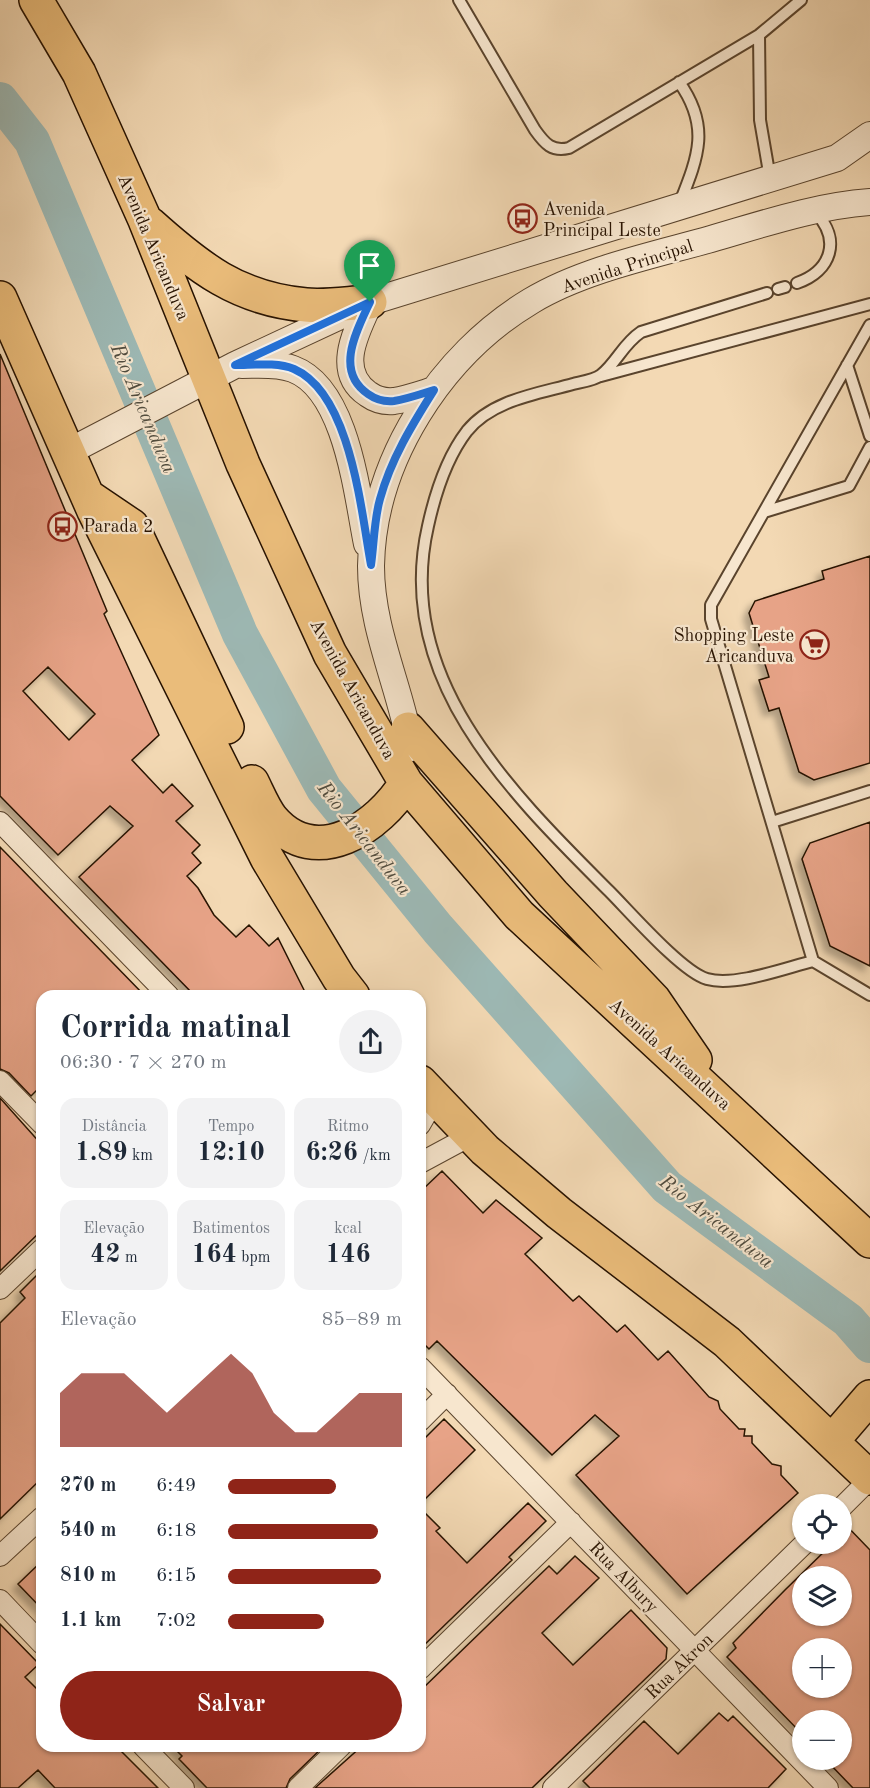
<!DOCTYPE html>
<html lang="pt">
<head>
<meta charset="utf-8">
<style>
  body { margin:0; font-family:"Old Standard TT",serif; background:#f2f2f3; color:#1f2937; height:100vh; display:flex; flex-direction:column; font-size:22px; white-space:nowrap }
  * { box-sizing:border-box; margin:0 }
  p { font-size:20px; color:#747a83 }
  .icon { flex:none; width:33px; height:33px; fill:none; stroke:currentColor; stroke-width:2; stroke-linecap:round; stroke-linejoin:round }
  .map { position:relative; flex:1; overflow:hidden }
  .drawer { position:absolute; left:36px; top:990px; width:390px; height:762px; display:flex; flex-direction:column; background:#fff; border-radius:18px; box-shadow:0 2px 4px #0004 }
  .drawer>* { flex:none }
  .buttons { position:absolute; left:792px; top:1494px; display:grid; gap:12px }
  .buttons a { display:grid; place-items:center; width:60px; height:60px; border-radius:50%; background:#fff; box-shadow:0 2px 4px #0004; font-size:30px }
  .pin { position:absolute; display:grid; place-items:center; width:51px; height:51px; color:#fff; margin:-62px -26px; border-radius:50% 50% 50% 0; rotate:-45deg; box-shadow:0 0 6px #0007 }
  .pin .icon { rotate:45deg }
  .round { display:grid; place-items:center; flex:none; width:63px; height:63px; border-radius:32px; background:#f2f2f3 }
  .overview { display:flex; align-items:center; justify-content:space-between; height:102px; padding:0 24px }
  h1 { font-size:33px; font-weight:700; line-height:45px }
  .figures { display:grid; grid-template-columns:repeat(3,1fr); gap:9px; height:102px; padding:6px 24px }
  .figures div { display:grid; align-content:center; border-radius:15px; background:#f2f2f3; text-align:center }
  .figures b { font-size:26px; font-weight:700 }
  .figures small { font-size:16px; font-weight:400 }
  .figures p { font-size:16px }
  .chart { height:168px; padding:12px 24px }
  .chart p { display:flex; justify-content:space-between }
  .chart svg { width:100%; height:108px; margin-top:6px; fill:#8f2418; opacity:.7 }
  .primary-button { display:flex; gap:12px; margin-top:auto; padding:12px 24px }
  .primary-button a { flex:1; height:69px; border-radius:36px; background:#8f2418; color:#fff; font-size:24px; font-weight:700; line-height:69px; text-align:center }
  ul { padding:0 24px; list-style:none; font-size:20px }
  li { display:grid; grid-template-columns:96px 72px 1fr; align-items:center; height:45px }
  li i { height:15px; border-radius:8px; background:#8f2418 }
  .map>svg:first-child { display:block }
  .lines { fill:none; stroke-linecap:round; stroke-linejoin:round }
  .river { stroke:#9db9b5; stroke-width:36 }
  .building { fill:#e7a387; stroke:#271200; stroke-width:1.5; fill-rule:evenodd; filter:url(#shadow) }
  .service-casing { stroke:#5a442d; stroke-width:14 }
  .minor-casing { stroke:#5a442d; stroke-width:22 }
  .tertiary-casing { stroke:#5a442d; stroke-width:28 }
  .trunk-casing { stroke:#271200; stroke-width:36 }
  .service { stroke:#f7e6ce; stroke-width:10 }
  .minor { stroke:#f7e6ce; stroke-width:20 }
  .tertiary { stroke:#f7e6ce; stroke-width:26 }
  .trunk { stroke:#eabc7a; stroke-width:33 }
  .route-casing { stroke:#fff; stroke-width:12 }
  .route { stroke:#1a73e8; stroke-width:8 }
  .labels { text-anchor:middle; stroke-width:4.5; stroke-linejoin:round; paint-order:stroke }
  .poi-label { font-size:18px; fill:#271200; stroke:#f7e6ce; text-anchor:start }
  .street-label { font-size:18px; fill:#271200; stroke:#f7e6ce }
  .water-label { font-size:20px; font-style:italic; fill:#504c3f; stroke:#f7e6ce }
</style>
</head>
<body>
<div class="map">
<svg width="870" height="1788" viewBox="0 0 870 1788">
  <defs>
    <filter id="shadow"><feDropShadow dx="-5.5" dy="5.5" stdDeviation="3" flood-color="#0004"/></filter>
  </defs>
  <rect width="100%" height="100%" fill="#f3d9b4"/>
  <filter id="stains"><feTurbulence type="fractalNoise" baseFrequency=".00333" numOctaves="4"/><feColorMatrix values="0 0 0 0 .2 0 0 0 0 .09 0 0 0 0 .02 0 0 0 .5 -.17"/></filter>
  <radialGradient id="worn" r=".72"><stop offset=".6" stop-color="#630" stop-opacity="0"/><stop offset="1" stop-color="#630" stop-opacity=".3"/></radialGradient>
  <g class="lines">
    <!-- river -->
    <path class="river" d="M0 100 32 141 240 634 324 789 438 929 667 1187 848 1320 870 1345"/>
  </g>
  <!-- building -->
  <path class="building" d="M0 354 107 611 104 614 159 735 132 760 163 793 172 784 193 806 176 821 200 845 192 853 201 863 187 876 198 888 214 915 236 937 249 925 269 946 278 938 307 996H195L79 877 133 826 110 806 58 855 0 796ZM48 667 95 714 69 740 23 691Z
    M870 556V763L814 780 799 772 779 708 769 711 759 680 769 677 749 613 755 601 824 579 822 571Z
    M870 822V966L830 946 802 859 810 843Z
    M0 847 145 996H42V1085L31 1096 9 1073 0 1069Z
    M0 1098 42 1145V1230L0 1271Z
    M442 1171 483 1213 496 1200 542 1238 525 1254 573 1301 579 1296 617 1332 625 1325 658 1360 668 1351 709 1397 718 1401 720 1409 739 1429H745L744 1436H752V1443L772 1464 781 1466V1475L798 1493 687 1594 576 1475 619 1436 595 1415 552 1455 437 1341 429 1349 420 1340V1192Z
    M42 1270V1478L0 1519V1323L25 1298 20 1292Z
    M444 1419 475 1450 420 1504V1443Z
    M528 1503 546 1521 509 1557 512 1560 420 1649V1508L440 1528 436 1531 467 1563Z
    M842 1521 870 1550V1788H853L826 1760H842V1720H802V1734L727 1657 736 1648 733 1643 785 1590 832 1544H842ZM802 1576H842V1616H802ZM802 1648H842V1688H802Z
    M575 1556 599 1578 542 1633 573 1665 631 1610 667 1648 666 1659 532 1788H315L362 1746H420V1691L549 1566 557 1574Z
    M42 1561V1609L18 1584Z
    M0 1624 39 1664 25 1677 42 1694V1746H116L158 1788H55L38 1770 18 1788H0Z
    M719 1713 728 1721 733 1716 786 1769 768 1788H590L583 1781 644 1721 678 1754Z
    M172 1746H324L290 1779 286 1788H207L179 1759 182 1756Z"/>
  <g class="lines">
    <defs>
      <path id="service" d="M459 0 535 130C545 144 552 152 569 148L759 35 801 0
        M759 35 760 120 770 178
        M679 205C698 157 711 127 679 82
        M797 283C831 271 842 240 815 212
        M778 289 785 287
        M767 293 641 332C623 344 617 362 601 375 595 380 581 382 573 384 537 394 492 400 467 431 447 457 435 494 428 526 393 678 511 793 609 891 630 912 682 972 707 979 735 987 785 968 813 961
        M870 325 711 605V619L813 961 870 995
        M847 365 870 436
        M601 376 870 304
        M764 512 849 486 870 447
        M772 822 870 791"/>
      <path id="minor" d="M0 822 169 996
        M0 1081 42 1124
        M420 1125 435 1099
        M420 1163 472 1135
        M0 1289 42 1249
        M420 1367 828 1788
        M420 1421 447 1394
        M842 1507 870 1479
        M0 1556 42 1517
        M0 1600 42 1644
        M420 1669 571 1522
        M143 1746 184 1788
        M298 1788 341 1746
        M553 1788 804 1544"/>
      <path id="tertiary" d="M370 302C357 330 334 371 368 394 375 399 384 402 394 401 407 399 421 394 434 390
        M242 365C258 365 277 363 293 369 347 389 357 495 367 544
        M68 452 235 365 370 302 837 158 870 135
        M411 748C400 686 371 630 371 566 373 460 441 355 531 301 582 270 654 255 711 239 763 224 815 206 870 202"/>
      <path id="trunk" d="M36 0 79 73 145 220 243 464 330 654 406 783 519 915 870 1241
        M150 224C199 268 238 299 306 305 327 307 349 303 370 302
        M0 298 94 511 267 858 339 978 353 996
        M89 497 132 526 227 727
        M408 729 553 894 654 1000 695 1060
        M252 782C258 794 264 809 272 819 316 871 379 827 406 783
        M420 1082 485 1150 559 1213 727 1342 870 1478
        M833 1440 870 1397"/>
    </defs>
    <!-- service casing -->
    <use href="#service" class="service-casing"/>
    <!-- minor casing -->
    <use href="#minor" class="minor-casing"/>
    <!-- tertiary casing -->
    <use href="#tertiary" class="tertiary-casing"/>
    <!-- trunk casing -->
    <use href="#trunk" class="trunk-casing"/>
    <!-- service -->
    <use href="#service" class="service"/>
    <!-- minor -->
    <use href="#minor" class="minor"/>
    <!-- tertiary -->
    <use href="#tertiary" class="tertiary"/>
    <!-- trunk -->
    <use href="#trunk" class="trunk"/>
  </g>
  <g class="lines">
    <defs>
      <path id="route" d="M370 302C357 330 334 371 368 394 375 399 384 402 394 401 407 399 421 394 434 390 412 425 391 459 380 499 374 520 374 544 371 565 361 511 351 394 294 369 277 362 253 365 235 365Z"/>
    </defs>
    <!-- route casing -->
    <use href="#route" class="route-casing"/>
    <!-- route -->
    <use href="#route" class="route"/>
  </g>
  <!-- icons -->
  <defs>
    <symbol id="bus-ring" viewBox="-11 -11 22 22"><circle r="9.5" fill="#f7e6ce" stroke="#8f2418" stroke-width="1.5"/><path d="M-5-6H5V4H4V6H2V4H-2V6H-4V4H-5ZM-3.5-4V0h7V-4ZM-3.5 1.2v1.5H-2V1.2ZM2 1.2v1.5H3.5V1.2Z" fill="#8f2418"/></symbol>
    <symbol id="supermarket-ring" viewBox="-11 -11 22 22"><circle r="9.5" fill="#f7e6ce" stroke="#8f2418" stroke-width="1.5"/><path d="M-6-5.5h2.5l.6 2H6L4.5 2H-2.5L-4.4-4H-6ZM-1.5 3.2a1.3 1.3 0 1 0 .1 0ZM3 3.2a1.3 1.3 0 1 0 .1 0Z" fill="#8f2418"/></symbol>
  </defs>
  <g fill-rule="evenodd">
    <use href="#bus-ring" x="506" y="202" width="33" height="33"/>
    <use href="#bus-ring" x="46" y="510" width="33" height="33"/>
    <use href="#supermarket-ring" x="798" y="628" width="33" height="33"/>
  </g>
  <g class="labels">
    <!-- poi labels -->
    <g class="poi-label">
      <text x="543" y="215">Avenida<tspan x="543" dy="21">Principal Leste</tspan></text>
      <text x="83" y="532">Parada 2</text>
      <text x="794" y="641" text-anchor="end">Shopping Leste<tspan x="794" dy="21">Aricanduva</tspan></text>
    </g>
    <!-- street labels -->
    <g class="street-label">
      <text transform="translate(154 247) rotate(67)" y="6">Avenida Aricanduva</text>
      <text transform="translate(627 266) rotate(-18)" y="6">Avenida Principal</text>
      <text transform="translate(353 689) rotate(61)" y="6">Avenida Aricanduva</text>
      <text transform="translate(670 1054) rotate(42)" y="6">Avenida Aricanduva</text>
      <text transform="translate(624 1577) rotate(46)" y="6">Rua Albury</text>
      <text transform="translate(679 1666) rotate(-44)" y="6">Rua Akron</text>
    </g>
    <!-- water labels -->
    <g class="water-label">
      <text transform="translate(144 408) rotate(67)" y="7">Rio Aricanduva</text>
      <text transform="translate(365 838) rotate(52)" y="7">Rio Aricanduva</text>
      <text transform="translate(717 1221) rotate(38)" y="7">Rio Aricanduva</text>
    </g>
  </g>
  <rect width="100%" height="100%" filter="url(#stains)"/>
  <rect width="100%" height="100%" fill="url(#worn)"/>
</svg>
<div class="buttons">
<a><svg class="icon" aria-label="locate" viewBox="0 0 24 24"><circle cx="12" cy="12" r="6"/><path d="M12 2v4M12 18v4M2 12h4M18 12h4"/></svg></a>
<a><svg class="icon" aria-label="layers" viewBox="0 0 24 24"><path d="M12 4l9 5-9 5-9-5zM3 14l9 5 9-5"/></svg></a>
<a>+</a>
<a>−</a>
</div>
<div class="pin" style="left:370px;top:302px;background:#1e9e55"><svg class="icon" aria-label="arrive" viewBox="0 0 24 24"><path d="M6 21V4h12l-3 4 3 4H6"/></svg></div>
<section class="drawer">
<div class="overview"><div><h1>Corrida matinal</h1><p>06:30 · 7 × 270 m</p></div><a class="round"><svg class="icon" aria-label="share" viewBox="0 0 24 24"><path d="M12 15V3M7 8l5-5 5 5M5 13v7h14v-7"/></svg></a></div>
<div class="figures">
<div><p>Distância</p><b>1.89<small> km</small></b></div>
<div><p>Tempo</p><b>12:10</b></div>
<div><p>Ritmo</p><b>6:26<small> /km</small></b></div>
</div>
<div class="figures">
<div><p>Elevação</p><b>42<small> m</small></b></div>
<div><p>Batimentos</p><b>164<small> bpm</small></b></div>
<div><p>kcal</p><b>146</b></div>
</div>
<div class="chart"><p><span>Elevação</span>85–89 m</p>
<svg viewBox="0 0 160 44" preserveAspectRatio="none"><path d="M0 44V22L10 14L20 14L30 14L40 22L50 30L60 22L70 14L80 6L90 14L100 30L110 38L120 38L130 30L140 22L150 22L160 22V44z"/></svg>
</div>
<ul>
<li><b>270 m</b>6:49<i style="width:62%"></i></li>
<li><b>540 m</b>6:18<i style="width:86%"></i></li>
<li><b>810 m</b>6:15<i style="width:88%"></i></li>
<li><b>1.1 km</b>7:02<i style="width:55%"></i></li>
</ul>
<div class="primary-button"><a>Salvar</a></div>
</section>
</div>
</body>
</html>
